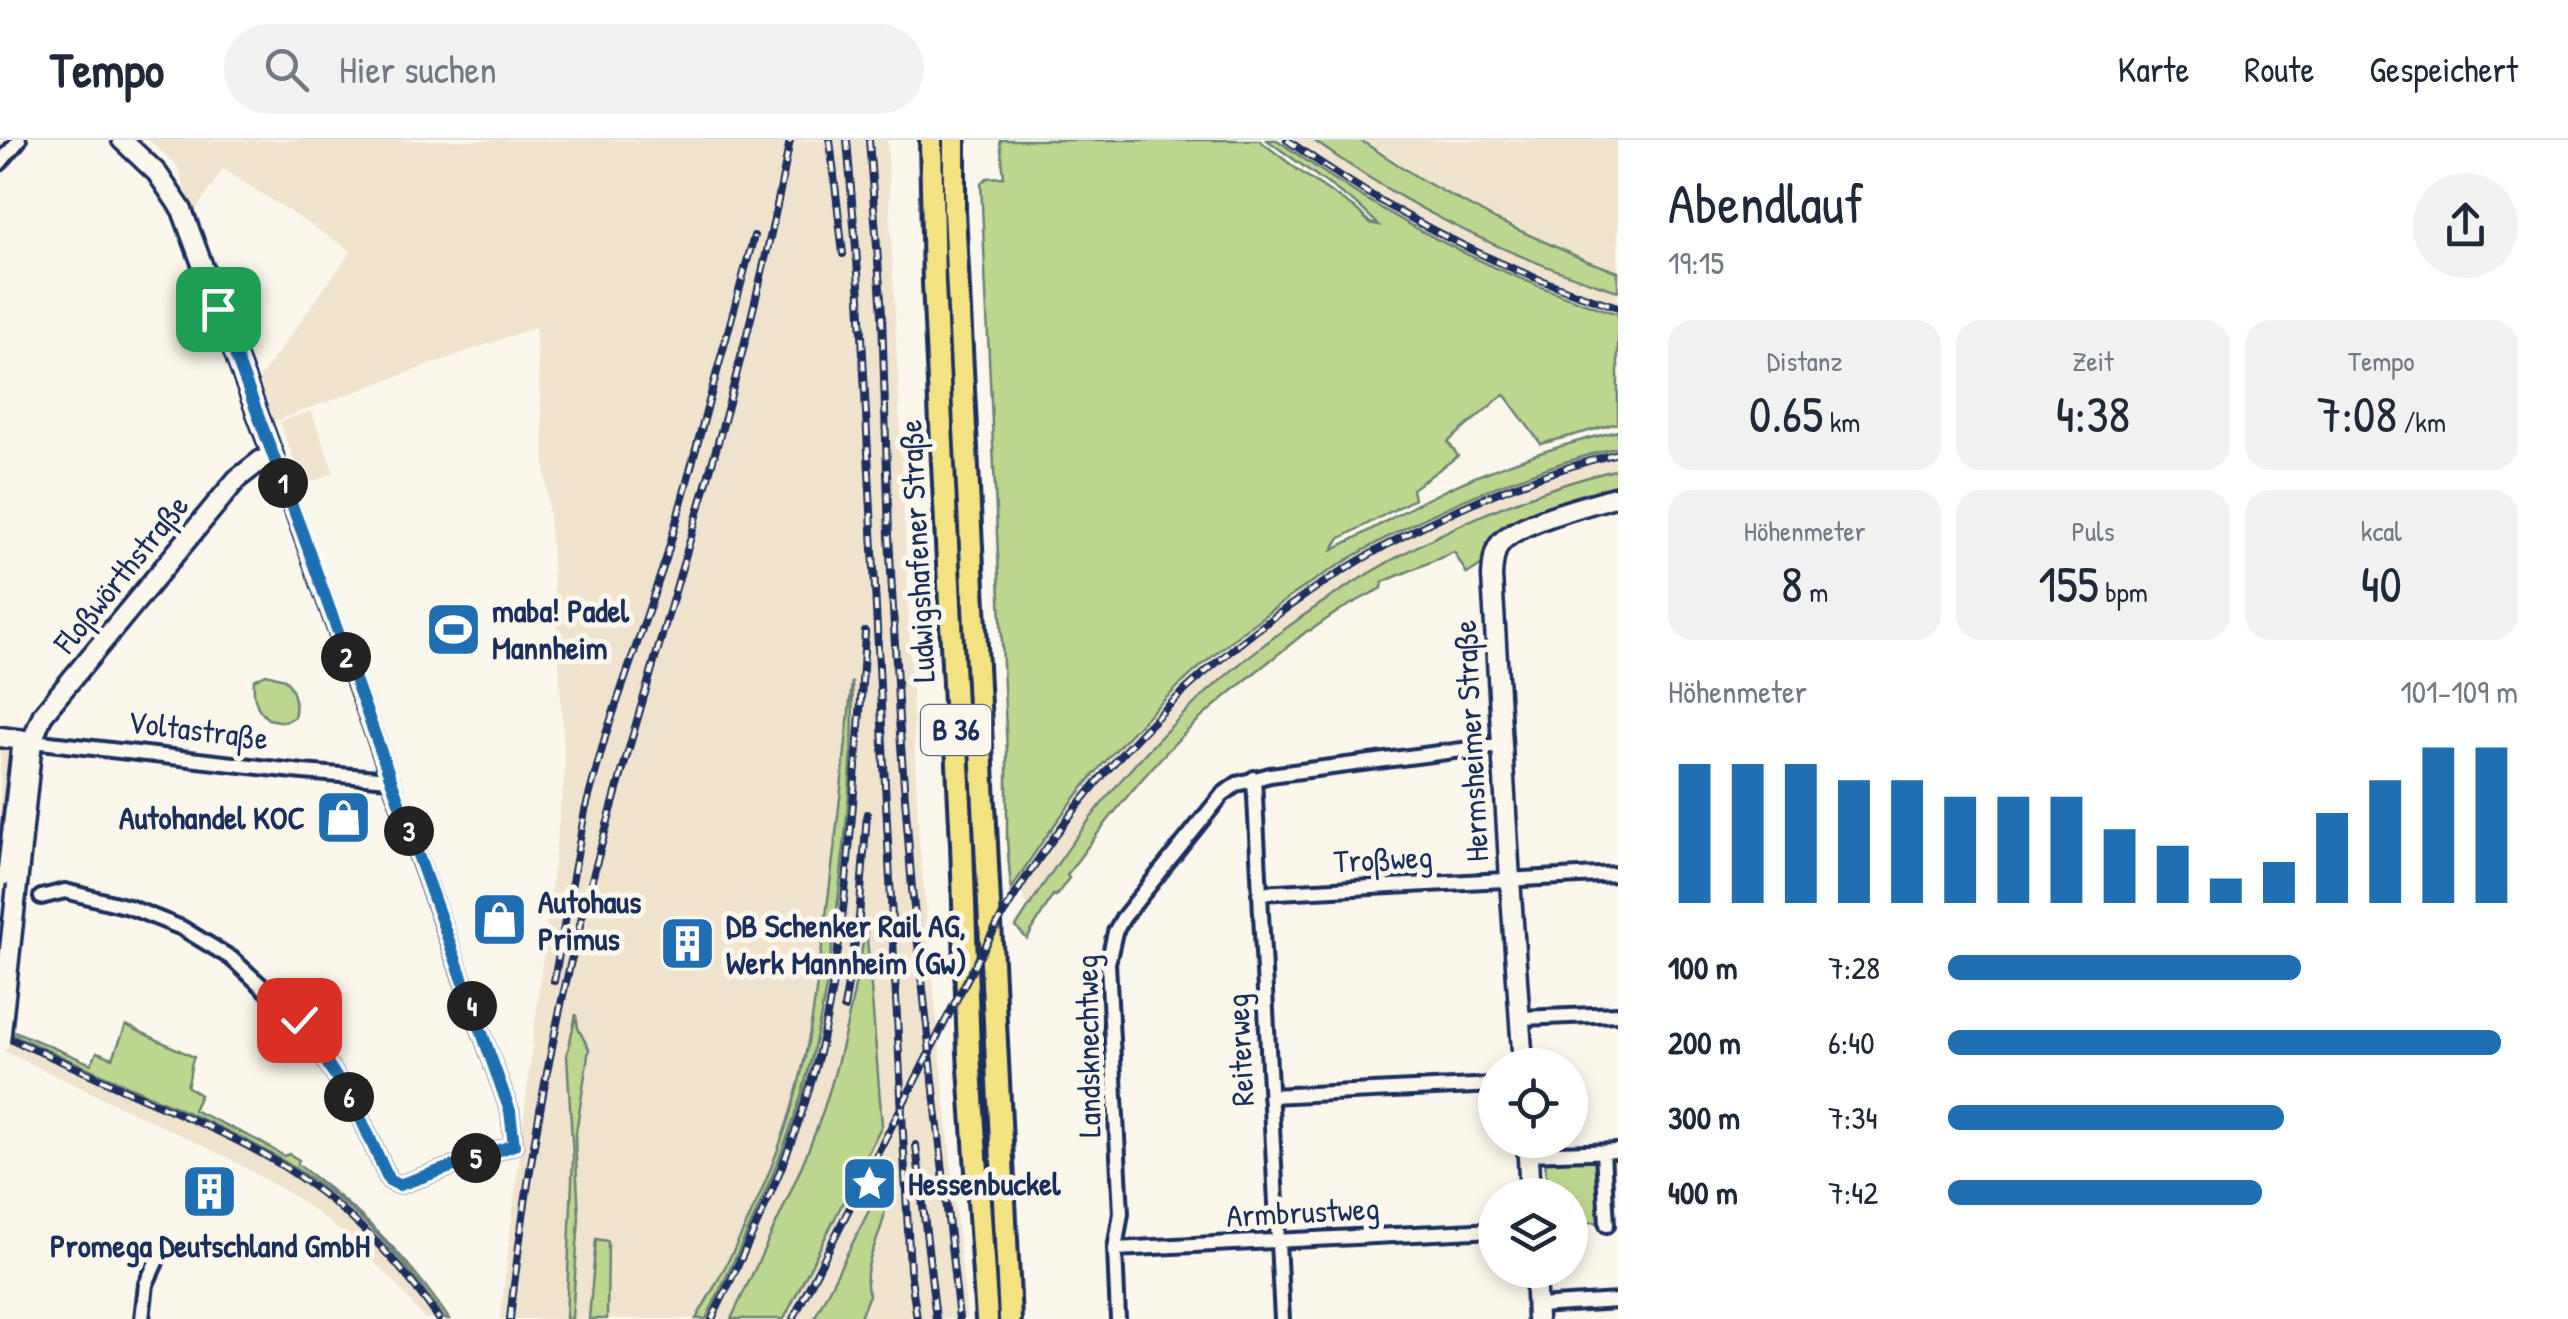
<!DOCTYPE html>
<html lang="de">
<head>
<meta charset="utf-8">
<style>
  body { margin:0; font-family:"Patrick Hand",sans-serif; background:#f2f2f3; color:#1f2937; height:100vh; display:flex; flex-direction:column; font-size:38px; white-space:nowrap }
  * { box-sizing:border-box; margin:0 }
  p { font-size:32px; color:#747a83 }
  .icon { flex:none; width:55px; height:55px; fill:none; stroke:currentColor; stroke-width:2; stroke-linecap:round; stroke-linejoin:round }
  .map { position:relative; flex:1; overflow:hidden }
  .drawer { display:flex; flex-direction:column; background:#fff; width:950px }
  .drawer>* { flex:none }
  .tools { position:absolute; left:1478px; top:908px; display:grid; gap:20px }
  .tools a { display:grid; place-items:center; width:110px; height:110px; border-radius:50%; background:#fff; box-shadow:0 5px 15px #0003; font-size:50px }
  .pin { position:absolute; display:grid; place-items:center; width:85px; height:85px; color:#fff; margin:-42px; border-radius:20px; box-shadow:0 5px 15px #0006 }
  .km { position:absolute; width:50px; height:50px; margin:-25px; border-radius:50%; background:#222; color:#fff; font-size:28px; line-height:50px; text-align:center }
  .round { display:grid; place-items:center; flex:none; width:105px; height:105px; border-radius:52px; background:#f2f2f3 }
  .headline { display:flex; align-items:center; justify-content:space-between; height:170px; padding:0 50px }
  h1 { font-size:55px; font-weight:600; line-height:75px }
  .stats { display:grid; grid-template-columns:repeat(3,1fr); gap:15px; height:170px; padding:10px 50px }
  .stats div { display:grid; align-content:center; border-radius:25px; background:#f2f2f3; text-align:center }
  .stats b { font-size:50px; font-weight:600 }
  .stats small { font-size:28px; font-weight:400 }
  .stats p { font-size:28px }
  .chart { height:280px; padding:20px 50px }
  .chart p { display:flex; justify-content:space-between }
  .chart svg { width:100%; height:180px; margin-top:10px; stroke:#1f6fb2; stroke-width:6 }
  ul { padding:0 50px; list-style:none; font-size:32px }
  li { display:grid; grid-template-columns:160px 120px 1fr; align-items:center; height:75px }
  li i { height:25px; border-radius:12px; background:#1f6fb2 }
  header { display:flex; align-items:center; gap:60px; box-sizing:border-box; height:140px; padding:0 50px; background:#fff; border-bottom:2px solid #e0e1e3 }
  header strong { font-size:48px }
  nav { display:flex; gap:55px; margin-inline-start:auto; font-size:35px }
  .search { width:700px; height:90px; background:#f2f2f3; display:flex; align-items:center; gap:25px; box-sizing:border-box; padding:0 35px; border-radius:55px; color:#747a83; font-size:38px }
  main { display:flex; flex:1; min-height:0 }
  .map>svg:first-child { display:block }
  .built { fill:#f0e4cf }
  .green { fill:#bdd78f; stroke:#6c8376; stroke-width:2.5 }
  .lines { fill:none; stroke-linecap:round; stroke-linejoin:round }
  .street-casing { stroke:#1b2f5e; stroke-width:20 }
  .secondary-casing { stroke:#1b2f5e; stroke-width:25 }
  .primary-casing { stroke:#1b2f5e; stroke-width:28 }
  .street { stroke:#fbf7ec; stroke-width:12 }
  .secondary { stroke:#fbf7ec; stroke-width:18 }
  .primary { stroke:#f4e382; stroke-width:20 }
  .rail-casing { stroke:#1b2f5e; stroke-width:8 }
  .rail { stroke:#fbf7ec; stroke-width:4; stroke-dasharray:11; stroke-linecap:butt }
  .secondary-bridge-casing { stroke:#1b2f5e; stroke-width:25; stroke-linecap:butt }
  .secondary-bridge { stroke:#fbf7ec; stroke-width:18 }
  .route-casing { stroke:#fff; stroke-width:20 }
  .route { stroke:#1f6fb2; stroke-width:12 }
  .labels { text-anchor:middle; stroke-width:10; stroke-linejoin:round; paint-order:stroke }
  .shield { fill:#fbf7ec; stroke:#5e6b89; stroke-width:2.5 }
  .shield-label { font-size:30px; font-weight:bold; fill:#1b2f5e }
  .street-label { font-size:32px; fill:#1b2f5e; stroke:#fbf7ec }
  .poi-label { font-size:32px; font-weight:bold; fill:#1b2f5e; stroke:#fbf7ec; text-anchor:start }
</style>
</head>
<body>
<header>
<strong>Tempo</strong>
<div class="search"><svg class="icon" aria-label="search" viewBox="0 0 24 24"><circle cx="10" cy="10" r="6"/><path d="M15 15l6 6"/></svg>Hier suchen</div>
<nav><a>Karte</a><a>Route</a><a>Gespeichert</a></nav>
</header>
<main>
<div class="map">
<svg width="1618" height="1179" viewBox="0 0 1618 1179">
  <rect width="100%" height="100%" fill="#fbf7ec"/>
  <filter id="ink" filterUnits="userSpaceOnUse"><feTurbulence type="fractalNoise" baseFrequency=".01" numOctaves="2"/><feDisplacementMap in="SourceGraphic" scale="20" xChannelSelector="R" yChannelSelector="G"/><feConvolveMatrix kernelMatrix="1 2 1 2 8 2 1 2 1" color-interpolation-filters="sRGB"/></filter>
  <g filter="url(#ink)">
    <!-- built -->
    <path class="built" d="M148 0H887L919 702 967 1179H859L869 1155 866 1149 868 1127 884 1075 882 1045 814 1179H572L579 1077 575 999 588 906 578 888 577 878 568 955 573 1049 566 1179H500L565 629 558 503 535 187 274 281 259 239 351 111 223 29 193 75 177 25Z
      M1277 0H1313L1372 39 1458 87 1503 109 1618 151V174L1543 148 1449 106 1361 58Z
      M1360 0H1618V132L1587 121 1496 80 1419 38Z
      M311 271 334 333 303 345 280 282Z
      M1618 307V329L1515 363 1426 402 1367 434 1313 469 1269 501 1206 553 1145 614 1074 699 1029 765 1024 762 1021 746 1016 743 1075 660 1139 587 1174 552 1249 488 1330 431 1416 382 1506 343 1552 326Z
      M0 609 11 610 0 716Z
      M0 889 216 984 288 1022 336 1057 375 1092 425 1150 445 1179H424L393 1140 336 1088 298 1059 229 1018 0 909Z"/>
    <!-- green -->
    <path class="green" d="M1000 0H1259L1298 30 1358 71 1370 83 1379 85 1360 67 1267 0H1277C1381 75 1494 136 1618 174V283L1541 304 1504 254 1448 302 1458 316 1412 349 1414 359 1339 399 1333 409C1362 396 1392 377 1421 362 1483 330 1551 307 1618 291V307C1372 369 1143 532 1011 750L1007 700V612L981 43 987 38 1004 37Z
      M1313 0H1360L1420 39 1496 80 1587 121 1618 132V151C1510 118 1405 66 1313 0Z
      M937 20 946 21 1002 1179H993Z
      M1618 329V347L1562 364 1505 387 1494 398 1484 423 1467 434 1454 412 1383 442 1382 448 1340 470 1311 490 1307 491C1263 527 1216 561 1176 602 1136 643 1100 689 1067 735L1069 738 1056 756 1053 755 1027 799 1016 787C1048 736 1082 686 1122 639 1248 493 1430 376 1618 329Z
      M266 534 285 539C294 550 298 562 294 577L285 582 268 579C255 568 253 556 254 540Z
      M852 541C855 599 849 658 843 716 833 812 821 907 787 998 764 1060 735 1119 706 1179H696C739 1106 778 1024 799 942 812 893 817 842 824 791 835 708 844 625 852 541Z
      M866 785 882 985 784 1179H731C761 1116 792 1053 817 988 841 922 855 854 866 785Z
      M576 874 578 888 589 909 575 999 579 1077 572 1179H566L573 1018 567 915Z
      M0 885 91 924 97 912 113 918 126 885 194 917C189 928 191 936 187 946L200 955 193 970 257 1000 284 1016 289 1014 299 1020 297 1024C359 1069 407 1116 449 1179H445C414 1133 378 1090 333 1055 279 1012 217 985 153 957 102 934 51 912 0 889Z
      M1597 1015 1599 1082 1570 1083V1055H1547L1545 1017Z
      M883 1043C883 1053 886 1066 884 1076 879 1102 860 1127 869 1155L859 1179H814Z
      M596 1099 608 1101 607 1179H589Z"/>
    <g class="lines">
      <defs>
        <path id="street" d="M0 23 19 0
          M32 601 303 632 390 639
          M1254 638 1282 1179
          M1259 753 1618 734
          M41 757 65 751 129 767 182 788 231 818 299 880 355 966 389 1040 399 1045 514 1005 510 971 273 316
          M0 772 20 599
          M1521 878 1618 874
          M1270 956 1495 945
          M1603 1012 1607 1085
          M1528 1014 1618 1011
          M1115 1109 1495 1090
          M1537 1166 1618 1161
          M142 1179 146 1144 162 1109
          M1118 1179 1115 1109 1121 1073 1108 823 1115 792 1123 778 1222 655 1237 644 1270 635 1493 606 1502 608"/>
        <path id="secondary" d="M0 597 32 601
          M17 745 32 601 43 574 237 339 260 321 273 316 182 70 157 33 122 0
          M1523 925 1510 740 1492 436C1493 425 1493 414 1499 405 1513 383 1592 364 1618 356
          M1527 1000 1530 1055
          M1535 1130 1537 1179"/>
        <path id="primary" d="M931 0 934 143 962 704 969 913 987 1179
          M954 0V71L1010 1179"/>
      </defs>
      <!-- street casing -->
      <use href="#street" class="street-casing"/>
      <!-- secondary casing -->
      <use href="#secondary" class="secondary-casing"/>
      <!-- primary casing -->
      <use href="#primary" class="primary-casing"/>
      <!-- street -->
      <use href="#street" class="street"/>
      <!-- secondary -->
      <use href="#secondary" class="secondary"/>
      <!-- primary -->
      <use href="#primary" class="primary"/>
      <defs>
        <path id="rail" d="M830 0 843 114
          M847 0 860 157 910 1130 917 1179
          M869 0 882 174 889 396 899 579 912 749 959 1179
          M1287 0C1389 72 1499 131 1618 167
          M554 841 585 671 606 594 666 419 754 96
          M844 868 859 778 867 674
          M0 895C45 913 90 934 134 954 186 977 239 998 286 1028 348 1068 398 1119 439 1179
          M916 1005 936 1179
          M510 1179C526 1038 549 899 586 762 653 508 742 259 790 0
          M712 1179C753 1094 795 1009 818 917 834 852 842 787 848 721 855 644 861 568 865 492
          M793 1179C835 1096 878 1012 921 929 955 862 989 794 1031 730 1167 527 1380 374 1618 313"/>
      </defs>
      <!-- rail casing -->
      <use href="#rail" class="rail-casing"/>
      <!-- rail -->
      <use href="#rail" class="rail"/>
      <defs>
        <path id="secondary-bridge" d="M0 902 17 745"/>
      </defs>
      <!-- secondary-bridge casing -->
      <use href="#secondary-bridge" class="secondary-bridge-casing"/>
      <!-- secondary-bridge -->
      <use href="#secondary-bridge" class="secondary-bridge"/>
    </g>
  </g>
  <g class="lines" filter="url(#ink)">
    <defs>
      <path id="route" d="M218 169 302 392 510 971 514 1005 399 1045 389 1040 355 966 299 880"/>
    </defs>
    <!-- route casing -->
    <use href="#route" class="route-casing"/>
    <!-- route -->
    <use href="#route" class="route"/>
  </g>
  <!-- icons -->
  <defs>
    <symbol id="stadium-square" viewBox="-11 -11 22 22"><rect x="-9" y="-9" width="18" height="18" rx="4" fill="#1f6fb2" stroke="#fbf7ec"/><path d="M0-5a6.5 5 0 1 0 0 10a6.5 5 0 1 0 0-10ZM-3.5-1.8h7v3.6h-7Z" fill="#fff"/></symbol>
    <symbol id="shop-square" viewBox="-11 -11 22 22"><rect x="-9" y="-9" width="18" height="18" rx="4" fill="#1f6fb2" stroke="#fbf7ec"/><path d="M-5-2.5h2.3a2.7 3.5 0 0 1 5.4 0H5L5.5 6h-11ZM-1.5-2.5h3a1.5 2.3 0 0 0-3 0Z" fill="#fff"/></symbol>
    <symbol id="building-square" viewBox="-11 -11 22 22"><rect x="-9" y="-9" width="18" height="18" rx="4" fill="#1f6fb2" stroke="#fbf7ec"/><path d="M-4-6H4V6H1V3H-1V6H-4ZM-2.5-4.3h1.7v1.8h-1.7ZM.8-4.3h1.7v1.8H.8ZM-2.5-1h1.7V.8h-1.7ZM.8-1h1.7V.8H.8Z" fill="#fff"/></symbol>
    <symbol id="sight-square" viewBox="-11 -11 22 22"><rect x="-9" y="-9" width="18" height="18" rx="4" fill="#1f6fb2" stroke="#fbf7ec"/><path d="M0-6L1.8-2.2L6-1.7L2.9 1.2L3.7 5.4L0 3.3L-3.7 5.4L-2.9 1.2L-6-1.7L-1.8-2.2Z" fill="#fff"/></symbol>
  </defs>
  <g fill-rule="evenodd">
    <use href="#stadium-square" x="422" y="458" width="63" height="63"/>
    <use href="#shop-square" x="312" y="646" width="63" height="63"/>
    <use href="#shop-square" x="468" y="748" width="63" height="63"/>
    <use href="#building-square" x="656" y="772" width="63" height="63"/>
    <use href="#sight-square" x="838" y="1012" width="63" height="63"/>
    <use href="#building-square" x="178" y="1020" width="63" height="63"/>
  </g>
  <g class="labels">
    <!-- shield labels -->
    <rect class="shield" x="921" y="565" width="70" height="50" rx="8"/>
    <g class="shield-label">
      <text x="956" y="600">B 36</text>
    </g>
    <!-- street labels -->
    <g class="street-label">
      <text transform="translate(917 411) rotate(-93)" y="11">Ludwigshafener Straße</text>
      <text transform="translate(121 434) rotate(-51)" y="11">Floßwörthstraße</text>
      <text transform="translate(198 590) rotate(7)" y="11">Voltastraße</text>
      <text transform="translate(1471 601) rotate(-93)" y="11">Hermsheimer Straße</text>
      <text transform="translate(1383 719) rotate(-3)" y="11">Troßweg</text>
      <text transform="translate(1088 906) rotate(-91)" y="11">Landsknechtweg</text>
      <text transform="translate(1240 910) rotate(-93)" y="11">Reiterweg</text>
      <text transform="translate(1303 1072) rotate(-3)" y="11">Armbrustweg</text>
    </g>
    <!-- poi labels -->
    <g class="poi-label">
      <text x="492" y="482">maba! Padel<tspan x="492" dy="37">Mannheim</tspan></text>
      <text x="305" y="689" text-anchor="end">Autohandel KOC</text>
      <text x="538" y="773">Autohaus<tspan x="538" dy="37">Primus</tspan></text>
      <text x="726" y="797">DB Schenker Rail AG,<tspan x="726" dy="37">Werk Mannheim (Gw)</tspan></text>
      <text x="908" y="1055">Hessenbuckel</text>
      <text x="210" y="1117" text-anchor="middle">Promega Deutschland GmbH</text>
    </g>
  </g>
</svg>
<div class="tools">
<a><svg class="icon" aria-label="locate" viewBox="0 0 24 24"><circle cx="12" cy="12" r="6"/><path d="M12 2v4M12 18v4M2 12h4M18 12h4"/></svg></a>
<a><svg class="icon" aria-label="layers" viewBox="0 0 24 24"><path d="M12 4l9 5-9 5-9-5zM3 14l9 5 9-5"/></svg></a>
</div>
<div class="pin" style="left:218px;top:169px;background:#1e9e55"><svg class="icon" aria-label="arrive" viewBox="0 0 24 24"><path d="M6 21V4h12l-3 4 3 4H6"/></svg></div>
<div class="pin" style="left:299px;top:880px;background:#d93025"><svg class="icon" aria-label="check" viewBox="0 0 24 24"><path d="M5 12l5 5 9-10"/></svg></div>
<b class="km" style="left:283px;top:343px">1</b>
<b class="km" style="left:346px;top:517px">2</b>
<b class="km" style="left:409px;top:691px">3</b>
<b class="km" style="left:472px;top:866px">4</b>
<b class="km" style="left:476px;top:1018px">5</b>
<b class="km" style="left:349px;top:957px">6</b>
</div>
<section class="drawer">
<div class="headline"><div><h1>Abendlauf</h1><p>19:15</p></div><a class="round"><svg class="icon" aria-label="share" viewBox="0 0 24 24"><path d="M12 15V3M7 8l5-5 5 5M5 13v7h14v-7"/></svg></a></div>
<div class="stats">
<div><p>Distanz</p><b>0.65<small> km</small></b></div>
<div><p>Zeit</p><b>4:38</b></div>
<div><p>Tempo</p><b>7:08<small> /km</small></b></div>
</div>
<div class="stats">
<div><p>Höhenmeter</p><b>8<small> m</small></b></div>
<div><p>Puls</p><b>155<small> bpm</small></b></div>
<div><p>kcal</p><b>40</b></div>
</div>
<div class="chart"><p><span>Höhenmeter</span>101–109 m</p>
<svg viewBox="0 0 160 44" preserveAspectRatio="none"><path d="M5 44V10M15 44V10M25 44V10M35 44V14M45 44V14M55 44V18M65 44V18M75 44V18M85 44V26M95 44V30M105 44V38M115 44V34M125 44V22M135 44V14M145 44V6M155 44V6"/></svg>
</div>
<ul>
<li><b>100 m</b>7:28<i style="width:62%"></i></li>
<li><b>200 m</b>6:40<i style="width:97%"></i></li>
<li><b>300 m</b>7:34<i style="width:59%"></i></li>
<li><b>400 m</b>7:42<i style="width:55%"></i></li>
</ul>
</section>
</main>
</body>
</html>
